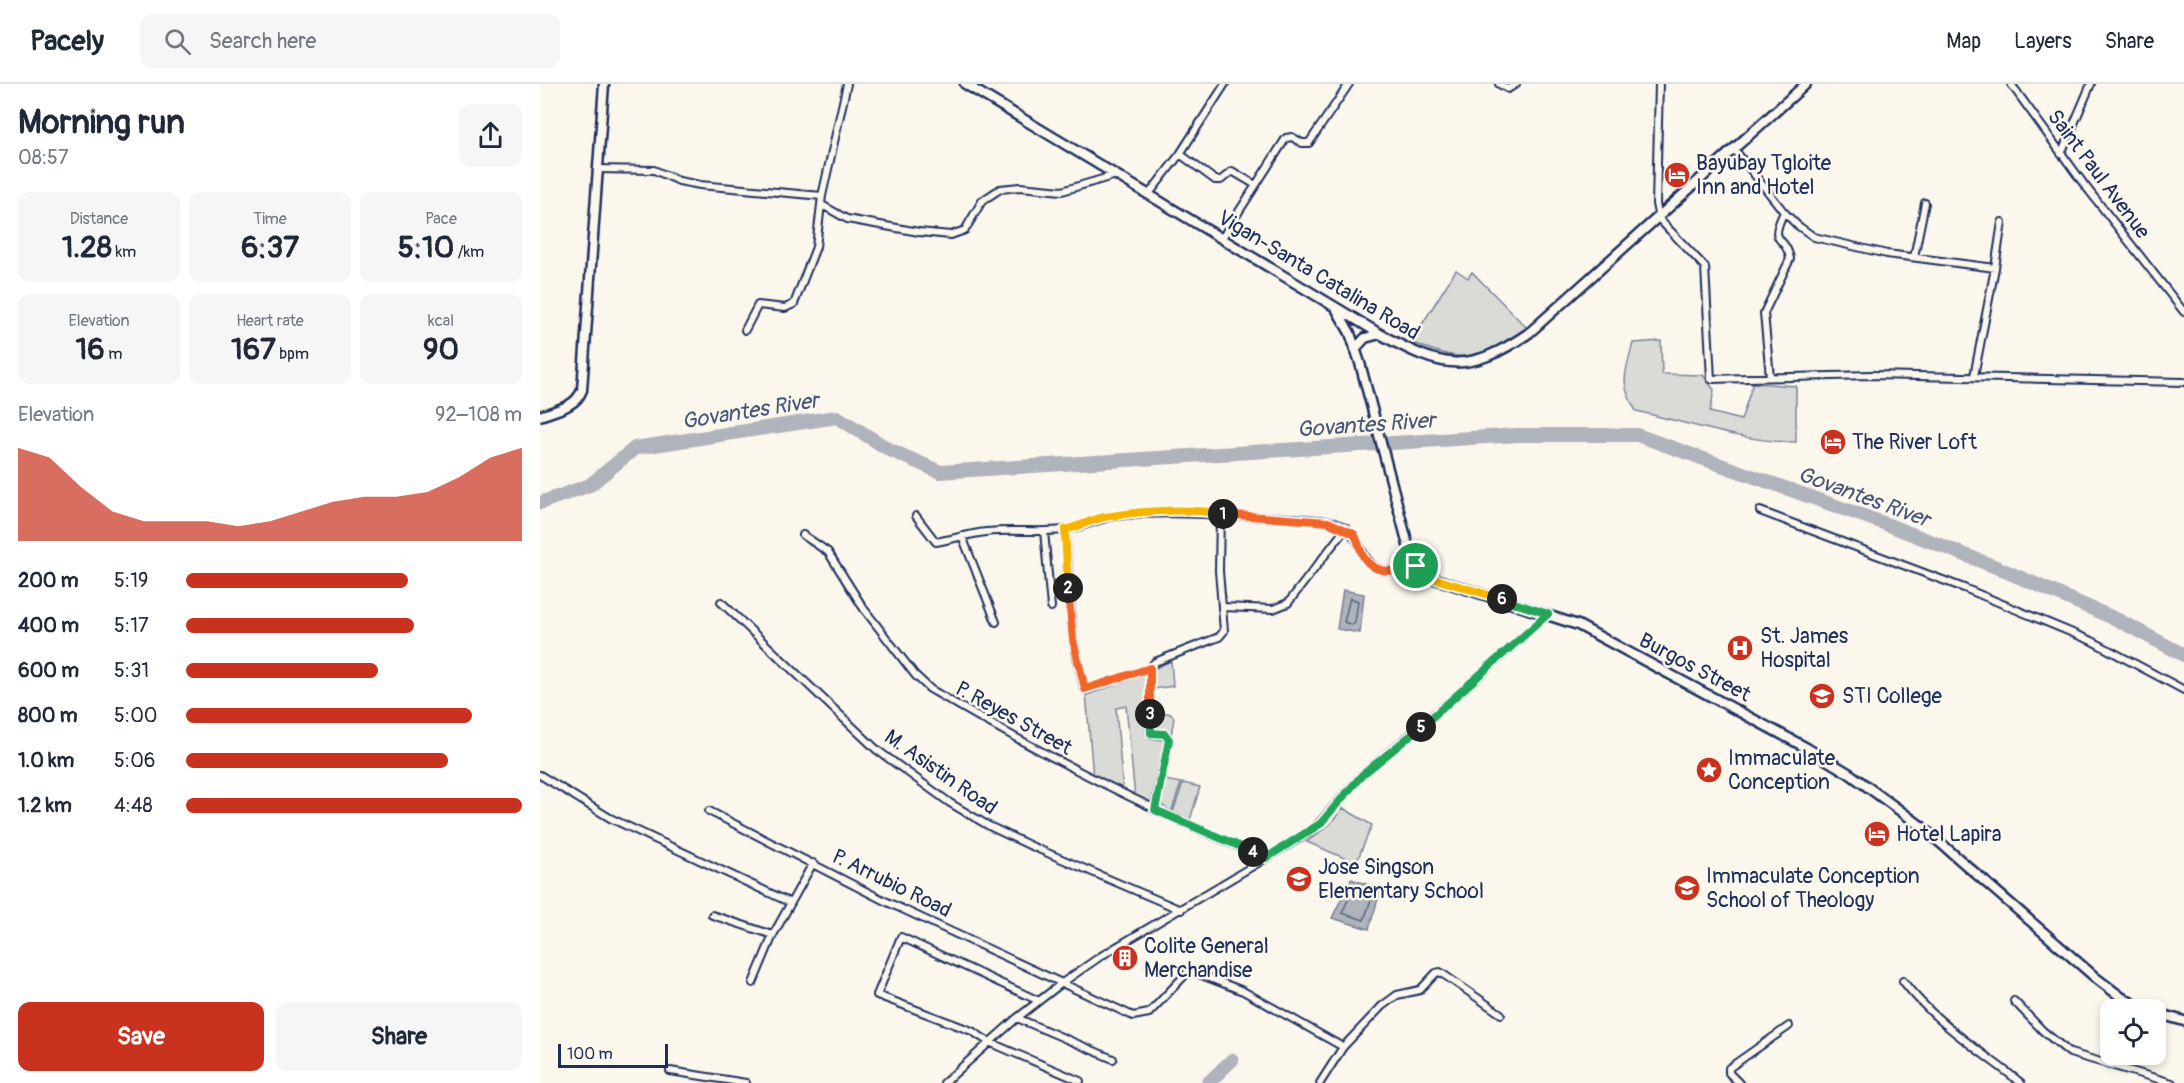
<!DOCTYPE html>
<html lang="en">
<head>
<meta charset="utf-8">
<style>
  body { margin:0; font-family:Pangolin,sans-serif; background:#f6f6f7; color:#1f2937; height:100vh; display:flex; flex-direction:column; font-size:22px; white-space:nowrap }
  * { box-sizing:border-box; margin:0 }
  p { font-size:20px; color:#747a83 }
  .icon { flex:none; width:33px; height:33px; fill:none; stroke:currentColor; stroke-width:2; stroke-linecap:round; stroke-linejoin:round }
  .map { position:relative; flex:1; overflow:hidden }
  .sheet { display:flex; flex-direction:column; background:#fff; width:540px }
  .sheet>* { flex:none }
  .buttons { position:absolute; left:1560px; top:915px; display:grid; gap:12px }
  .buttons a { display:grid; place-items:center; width:66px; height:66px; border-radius:12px; background:#fff; box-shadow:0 3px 9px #0003; font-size:30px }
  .scale { position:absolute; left:18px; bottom:15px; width:110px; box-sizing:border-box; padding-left:6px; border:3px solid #1b2f5e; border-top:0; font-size:16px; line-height:21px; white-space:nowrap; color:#1b2f5e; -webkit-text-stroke:4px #fbf7ec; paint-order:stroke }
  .pin { position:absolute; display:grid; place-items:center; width:51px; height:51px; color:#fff; margin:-26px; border:3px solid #fff; border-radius:50%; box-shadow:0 2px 6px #0007 }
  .km { position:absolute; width:30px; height:30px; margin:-15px; border-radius:50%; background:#222; color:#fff; font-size:16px; line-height:30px; text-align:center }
  .round { display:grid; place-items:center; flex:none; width:63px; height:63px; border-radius:12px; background:#f6f6f7 }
  .head { display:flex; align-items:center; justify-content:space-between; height:102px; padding:0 18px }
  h1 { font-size:33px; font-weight:800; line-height:45px }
  .stats { display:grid; grid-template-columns:repeat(3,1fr); gap:9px; height:102px; padding:6px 18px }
  .stats div { display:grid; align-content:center; border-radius:12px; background:#f6f6f7; text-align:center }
  .stats b { font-size:30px; font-weight:800 }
  .stats small { font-size:16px; font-weight:400 }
  .stats p { font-size:16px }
  .chart { height:168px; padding:12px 18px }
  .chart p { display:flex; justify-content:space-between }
  .chart svg { width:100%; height:108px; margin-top:6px; fill:#c8321e; opacity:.7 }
  .button { display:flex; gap:12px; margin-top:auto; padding:12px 18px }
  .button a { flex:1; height:69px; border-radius:12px; background:#c8321e; color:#fff; font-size:24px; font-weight:800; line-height:69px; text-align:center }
  .button a+a { background:#f6f6f7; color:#1f2937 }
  ul { padding:0 18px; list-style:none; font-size:20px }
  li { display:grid; grid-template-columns:96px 72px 1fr; align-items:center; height:45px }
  li i { height:15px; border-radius:8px; background:#c8321e }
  header { display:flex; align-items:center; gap:36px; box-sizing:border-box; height:84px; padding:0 30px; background:#fff; border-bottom:2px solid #e0e1e3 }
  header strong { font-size:28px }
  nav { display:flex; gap:33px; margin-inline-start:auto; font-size:21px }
  .search { width:420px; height:54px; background:#f6f6f7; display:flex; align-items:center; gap:15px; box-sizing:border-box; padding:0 21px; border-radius:12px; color:#747a83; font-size:22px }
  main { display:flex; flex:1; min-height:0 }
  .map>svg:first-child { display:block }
  .green { fill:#dadad7; stroke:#7a849a; stroke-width:1.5 }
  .water { fill:#afb3bb; stroke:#747e96; stroke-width:1.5 }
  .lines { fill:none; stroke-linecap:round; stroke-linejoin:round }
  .shore { stroke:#566483; stroke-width:1.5 }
  .river { stroke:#afb3bb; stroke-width:14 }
  .street-casing { stroke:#1b2f5e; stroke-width:10 }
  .secondary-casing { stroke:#1b2f5e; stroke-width:13 }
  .street { stroke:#fbf7ec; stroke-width:6 }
  .secondary { stroke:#fbf7ec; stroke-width:8 }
  .split-1-casing { stroke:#fff; stroke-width:12 }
  .split-2-casing { stroke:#fff; stroke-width:12 }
  .split-3-casing { stroke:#fff; stroke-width:12 }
  .split-4-casing { stroke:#fff; stroke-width:12 }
  .split-5-casing { stroke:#fff; stroke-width:12 }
  .split-6-casing { stroke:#fff; stroke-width:12 }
  .split-7-casing { stroke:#fff; stroke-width:12 }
  .split-1 { stroke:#f0652b; stroke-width:8 }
  .split-2 { stroke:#f5b400; stroke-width:8 }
  .split-3 { stroke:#f0652b; stroke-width:8 }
  .split-4 { stroke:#22a559; stroke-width:8 }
  .split-5 { stroke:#22a559; stroke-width:8 }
  .split-6 { stroke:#22a559; stroke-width:8 }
  .split-7 { stroke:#f5b400; stroke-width:8 }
  .labels { text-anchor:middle; stroke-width:5; stroke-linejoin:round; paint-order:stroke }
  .poi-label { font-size:21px; fill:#1b2f5e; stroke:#fbf7ec; text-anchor:start }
  .street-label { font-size:21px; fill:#1b2f5e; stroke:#fbf7ec }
  .water-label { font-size:22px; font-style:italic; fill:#47577a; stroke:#fbf7ec }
</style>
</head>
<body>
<header>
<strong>Pacely</strong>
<div class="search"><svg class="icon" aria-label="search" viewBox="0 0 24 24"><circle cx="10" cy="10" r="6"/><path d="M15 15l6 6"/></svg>Search here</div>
<nav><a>Map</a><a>Layers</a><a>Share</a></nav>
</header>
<main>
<section class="sheet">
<div class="head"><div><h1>Morning run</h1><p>08:57</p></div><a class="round"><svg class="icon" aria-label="share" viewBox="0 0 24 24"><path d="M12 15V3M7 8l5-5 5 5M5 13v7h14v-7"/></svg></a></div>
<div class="stats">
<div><p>Distance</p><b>1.28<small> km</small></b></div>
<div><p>Time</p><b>6:37</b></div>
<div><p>Pace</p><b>5:10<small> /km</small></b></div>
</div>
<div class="stats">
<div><p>Elevation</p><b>16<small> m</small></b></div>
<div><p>Heart rate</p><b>167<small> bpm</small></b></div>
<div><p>kcal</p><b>90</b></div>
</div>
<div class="chart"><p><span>Elevation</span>92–108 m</p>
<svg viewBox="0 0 160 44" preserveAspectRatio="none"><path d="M0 44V6L10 10L20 22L30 32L40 36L50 36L60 36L70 38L80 36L90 32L100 28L110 26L120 26L130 24L140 18L150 10L160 6V44z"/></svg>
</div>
<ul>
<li><b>200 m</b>5:19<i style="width:66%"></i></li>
<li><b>400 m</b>5:17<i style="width:68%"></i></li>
<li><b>600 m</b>5:31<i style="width:57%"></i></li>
<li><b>800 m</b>5:00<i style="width:85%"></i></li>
<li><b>1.0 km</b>5:06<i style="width:78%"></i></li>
<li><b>1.2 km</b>4:48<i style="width:100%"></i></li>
</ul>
<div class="button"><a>Save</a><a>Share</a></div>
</section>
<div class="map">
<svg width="1644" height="999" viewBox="0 0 1644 999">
  <rect width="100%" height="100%" fill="#fbf7ec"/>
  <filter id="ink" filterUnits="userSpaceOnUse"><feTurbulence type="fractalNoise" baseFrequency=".0167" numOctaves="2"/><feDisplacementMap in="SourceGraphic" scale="12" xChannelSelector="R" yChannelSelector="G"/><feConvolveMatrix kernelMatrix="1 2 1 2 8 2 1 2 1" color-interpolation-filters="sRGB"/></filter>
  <g filter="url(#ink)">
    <!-- green -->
    <path class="green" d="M916 186 928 194 932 188 987 244C979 253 970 257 960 263 928 280 902 271 871 258Z
      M1121 257 1122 290 1163 291 1174 306 1170 328 1201 336 1213 299 1256 302V358C1202 358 1149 339 1096 327 1079 299 1085 290 1093 259Z
      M631 577 633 602 614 605 613 585Z
      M606 589 609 652 626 656 612 721 595 713 586 622 576 624 583 708 553 694 546 608Z
      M618 627 631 630 634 634 631 651 615 643 613 629Z
      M625 696 641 699 631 729 620 719Z
      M643 699 660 703 650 736 633 728Z
      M803 724 832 741 816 779 767 758 790 740Z"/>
    <!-- water -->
    <path class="water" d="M803 506 824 510 820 549 797 545Z
      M811 795 841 805 829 845 792 834Z"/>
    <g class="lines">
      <!-- shore -->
      <path class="shore" d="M810 514 818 517 815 539 812 541 804 538Z
        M814 803 833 810 824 836 802 829Z"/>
      <!-- river -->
      <path class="river" d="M0 419 50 401 95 364 297 333 350 366 400 388 978 351H1097L1346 440 1456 483 1578 536 1644 571
        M668 999 692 976"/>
      <defs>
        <path id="street" d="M959 0 968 5 976 0
          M1119 0 1116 120 1119 135 1165 183 1171 295 1332 291 1644 298
          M1471 0 1543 99 1644 228
          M1194 65 1244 128 1257 141 1274 153 1347 170 1455 184 1434 292
          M640 70 675 96H681L692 87 714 100
          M1521 70 1551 0
          M57 85 114 86 139 97 160 101 282 112
          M609 110 640 70 685 0
          M282 121 307 135 379 148 411 151 425 146 442 117 460 105 480 103 522 107 576 91
          M682 154 746 54 752 53 762 59H769L809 0
          M1374 173 1385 119
          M1455 184 1462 138
          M205 246 218 221 245 224 254 220 276 163 282 112 307 0
          M1230 293 1224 229 1250 175C1246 149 1227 163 1244 128
          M1220 427 1424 504 1552 557 1644 606
          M376 432 396 458C413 455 429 450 446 448 471 445 498 449 524 446 542 444 558 434 576 432 620 427 661 430 704 432 732 434 759 433 786 437 838 446 807 504 876 482
          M525 446 533 556 544 604 547 606 610 584
          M504 447 511 523
          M263 451 288 468 324 525 375 591 390 605C499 669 609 726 726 774
          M422 452 456 538
          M181 518 337 666 410 719 449 742 489 761 641 826
          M683 523 733 525 748 519 806 444
          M0 691 70 734 251 819
          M614 726 629 656 627 652 612 650 610 646V584L615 578 679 553 684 547 679 487 680 429
          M169 727 345 817 593 932 609 929 646 890 654 888 703 907 803 963
          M172 831 233 851
          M1363 897C1395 939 1441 967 1481 999
          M213 899 233 851 273 779
          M499 917 361 853 337 911 432 947 449 958 540 997
          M1474 917 1503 947 1530 969 1632 999
          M477 934 573 975
          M130 987 206 999
          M404 999 477 934 522 899 561 872 772 747 822 691 922 607 1008 530
          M780 999 803 963 842 922 857 911 880 906 896 889 900 888 961 930
          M1199 999 1189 989V984L1249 942"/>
        <path id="secondary" d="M425 0 840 250C903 285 927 291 989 249L1266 0
          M797 226 810 249 820 279 868 461 876 482 892 494 1038 541 1265 663 1310 690 1381 742 1556 894 1581 913 1604 926
          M815 265 825 254 840 250
          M0 332C16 326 36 323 42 306L64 0
          M1616 929 1644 937"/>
      </defs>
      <!-- street casing -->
      <use href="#street" class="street-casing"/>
      <!-- secondary casing -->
      <use href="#secondary" class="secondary-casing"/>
      <!-- street -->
      <use href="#street" class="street"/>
      <!-- secondary -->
      <use href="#secondary" class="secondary"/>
    </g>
  </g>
  <g class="lines" filter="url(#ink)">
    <defs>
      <path id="split-1" d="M683 430 788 438 814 450C819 457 819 465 823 472 835 493 858 487 876 482"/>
      <path id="split-2" d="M528 504 525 446C538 443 551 436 565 433 602 427 646 424 683 430"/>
      <path id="split-3" d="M528 504 533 556 545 605 610 584V630"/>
      <path id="split-4" d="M610 630 611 649 625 650 629 656 615 726 713 768"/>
      <path id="split-5" d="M713 768 726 774 780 740 822 691 881 643"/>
      <path id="split-6" d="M881 643 1008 530 962 515"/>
      <path id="split-7" d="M876 482 892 494 962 515"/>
    </defs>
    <!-- split-1 casing -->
    <use href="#split-1" class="split-1-casing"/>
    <!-- split-2 casing -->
    <use href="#split-2" class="split-2-casing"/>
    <!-- split-3 casing -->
    <use href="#split-3" class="split-3-casing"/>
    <!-- split-4 casing -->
    <use href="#split-4" class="split-4-casing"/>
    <!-- split-5 casing -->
    <use href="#split-5" class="split-5-casing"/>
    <!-- split-6 casing -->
    <use href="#split-6" class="split-6-casing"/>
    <!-- split-7 casing -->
    <use href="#split-7" class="split-7-casing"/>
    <!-- split-1 -->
    <use href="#split-1" class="split-1"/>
    <!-- split-2 -->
    <use href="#split-2" class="split-2"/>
    <!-- split-3 -->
    <use href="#split-3" class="split-3"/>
    <!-- split-4 -->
    <use href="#split-4" class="split-4"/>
    <!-- split-5 -->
    <use href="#split-5" class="split-5"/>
    <!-- split-6 -->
    <use href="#split-6" class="split-6"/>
    <!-- split-7 -->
    <use href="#split-7" class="split-7"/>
  </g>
  <!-- icons -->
  <defs>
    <symbol id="hotel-disc" viewBox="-11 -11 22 22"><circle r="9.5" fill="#c8321e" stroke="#fbf7ec"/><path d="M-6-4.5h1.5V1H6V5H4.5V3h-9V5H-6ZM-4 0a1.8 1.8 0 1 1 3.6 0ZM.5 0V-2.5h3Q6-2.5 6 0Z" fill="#fff"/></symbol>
    <symbol id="hospital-disc" viewBox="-11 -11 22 22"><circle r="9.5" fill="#c8321e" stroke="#fbf7ec"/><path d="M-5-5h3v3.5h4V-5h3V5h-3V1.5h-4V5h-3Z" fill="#fff"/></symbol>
    <symbol id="university-disc" viewBox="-11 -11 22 22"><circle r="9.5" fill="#c8321e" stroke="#fbf7ec"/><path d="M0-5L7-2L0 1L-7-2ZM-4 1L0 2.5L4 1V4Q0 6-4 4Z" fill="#fff"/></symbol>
    <symbol id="sight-disc" viewBox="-11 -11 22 22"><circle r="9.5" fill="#c8321e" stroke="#fbf7ec"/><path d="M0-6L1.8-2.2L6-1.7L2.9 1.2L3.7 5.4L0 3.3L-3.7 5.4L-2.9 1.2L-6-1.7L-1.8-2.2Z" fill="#fff"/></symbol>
    <symbol id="school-disc" viewBox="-11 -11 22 22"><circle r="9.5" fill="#c8321e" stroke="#fbf7ec"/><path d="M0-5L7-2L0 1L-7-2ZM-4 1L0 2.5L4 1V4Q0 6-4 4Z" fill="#fff"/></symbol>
    <symbol id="building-disc" viewBox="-11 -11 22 22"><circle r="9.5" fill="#c8321e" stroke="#fbf7ec"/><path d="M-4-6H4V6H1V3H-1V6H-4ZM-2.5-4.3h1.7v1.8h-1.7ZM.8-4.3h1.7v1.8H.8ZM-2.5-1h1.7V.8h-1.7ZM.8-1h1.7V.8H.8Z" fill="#fff"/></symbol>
  </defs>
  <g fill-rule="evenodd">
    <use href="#hotel-disc" x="1122" y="76" width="30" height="30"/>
    <use href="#hotel-disc" x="1278" y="343" width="30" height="30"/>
    <use href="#hospital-disc" x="1185" y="549" width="30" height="30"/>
    <use href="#university-disc" x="1267" y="597" width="30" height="30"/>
    <use href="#sight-disc" x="1154" y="671" width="30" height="30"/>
    <use href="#hotel-disc" x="1322" y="735" width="30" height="30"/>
    <use href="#school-disc" x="744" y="780" width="30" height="30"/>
    <use href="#university-disc" x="1132" y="789" width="30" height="30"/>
    <use href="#building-disc" x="570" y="859" width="30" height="30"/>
  </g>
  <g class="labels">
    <!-- poi labels -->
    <g class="poi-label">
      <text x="1156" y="86">Bayubay Tgloite<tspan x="1156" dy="24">Inn and Hotel</tspan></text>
      <text x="1312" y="365">The River Loft</text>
      <text x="1220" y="559">St. James<tspan x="1220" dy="24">Hospital</tspan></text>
      <text x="1302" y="619">STI College</text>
      <text x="1188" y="681">Immaculate<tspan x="1188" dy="24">Conception</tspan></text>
      <text x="1356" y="757">Hotel Lapira</text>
      <text x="778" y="790">Jose Singson<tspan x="778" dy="24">Elementary School</tspan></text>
      <text x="1166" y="799">Immaculate Conception<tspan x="1166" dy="24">School of Theology</tspan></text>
      <text x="604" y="869">Colite General<tspan x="604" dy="24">Merchandise</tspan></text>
    </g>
    <!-- street labels -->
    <g class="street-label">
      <text transform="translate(1559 90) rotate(53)" y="7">Saint Paul Avenue</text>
      <text transform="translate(779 191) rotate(31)" y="7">Vigan-Santa Catalina Road</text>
      <text transform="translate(1155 583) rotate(28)" y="7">Burgos Street</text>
      <text transform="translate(474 634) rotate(29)" y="7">P. Reyes Street</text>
      <text transform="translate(401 688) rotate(35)" y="7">M. Asistin Road</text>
      <text transform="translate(352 799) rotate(26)" y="7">P. Arrubio Road</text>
    </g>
    <!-- water labels -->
    <g class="water-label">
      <text transform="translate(210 326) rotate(-9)" y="8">Govantes River</text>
      <text transform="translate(826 340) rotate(-4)" y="8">Govantes River</text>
      <text transform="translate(1324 412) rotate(20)" y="8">Govantes River</text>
    </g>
  </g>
</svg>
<div class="buttons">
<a><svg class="icon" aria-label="locate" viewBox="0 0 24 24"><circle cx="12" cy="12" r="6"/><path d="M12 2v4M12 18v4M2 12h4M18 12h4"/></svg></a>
</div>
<div class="scale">100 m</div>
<div class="pin" style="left:876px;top:482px;background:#1e9e55"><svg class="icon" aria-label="arrive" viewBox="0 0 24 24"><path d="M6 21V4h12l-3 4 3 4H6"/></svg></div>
<b class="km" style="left:683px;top:430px">1</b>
<b class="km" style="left:528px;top:504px">2</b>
<b class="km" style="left:610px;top:630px">3</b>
<b class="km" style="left:713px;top:768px">4</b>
<b class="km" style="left:881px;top:643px">5</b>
<b class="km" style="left:962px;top:515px">6</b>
</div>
</main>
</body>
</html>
